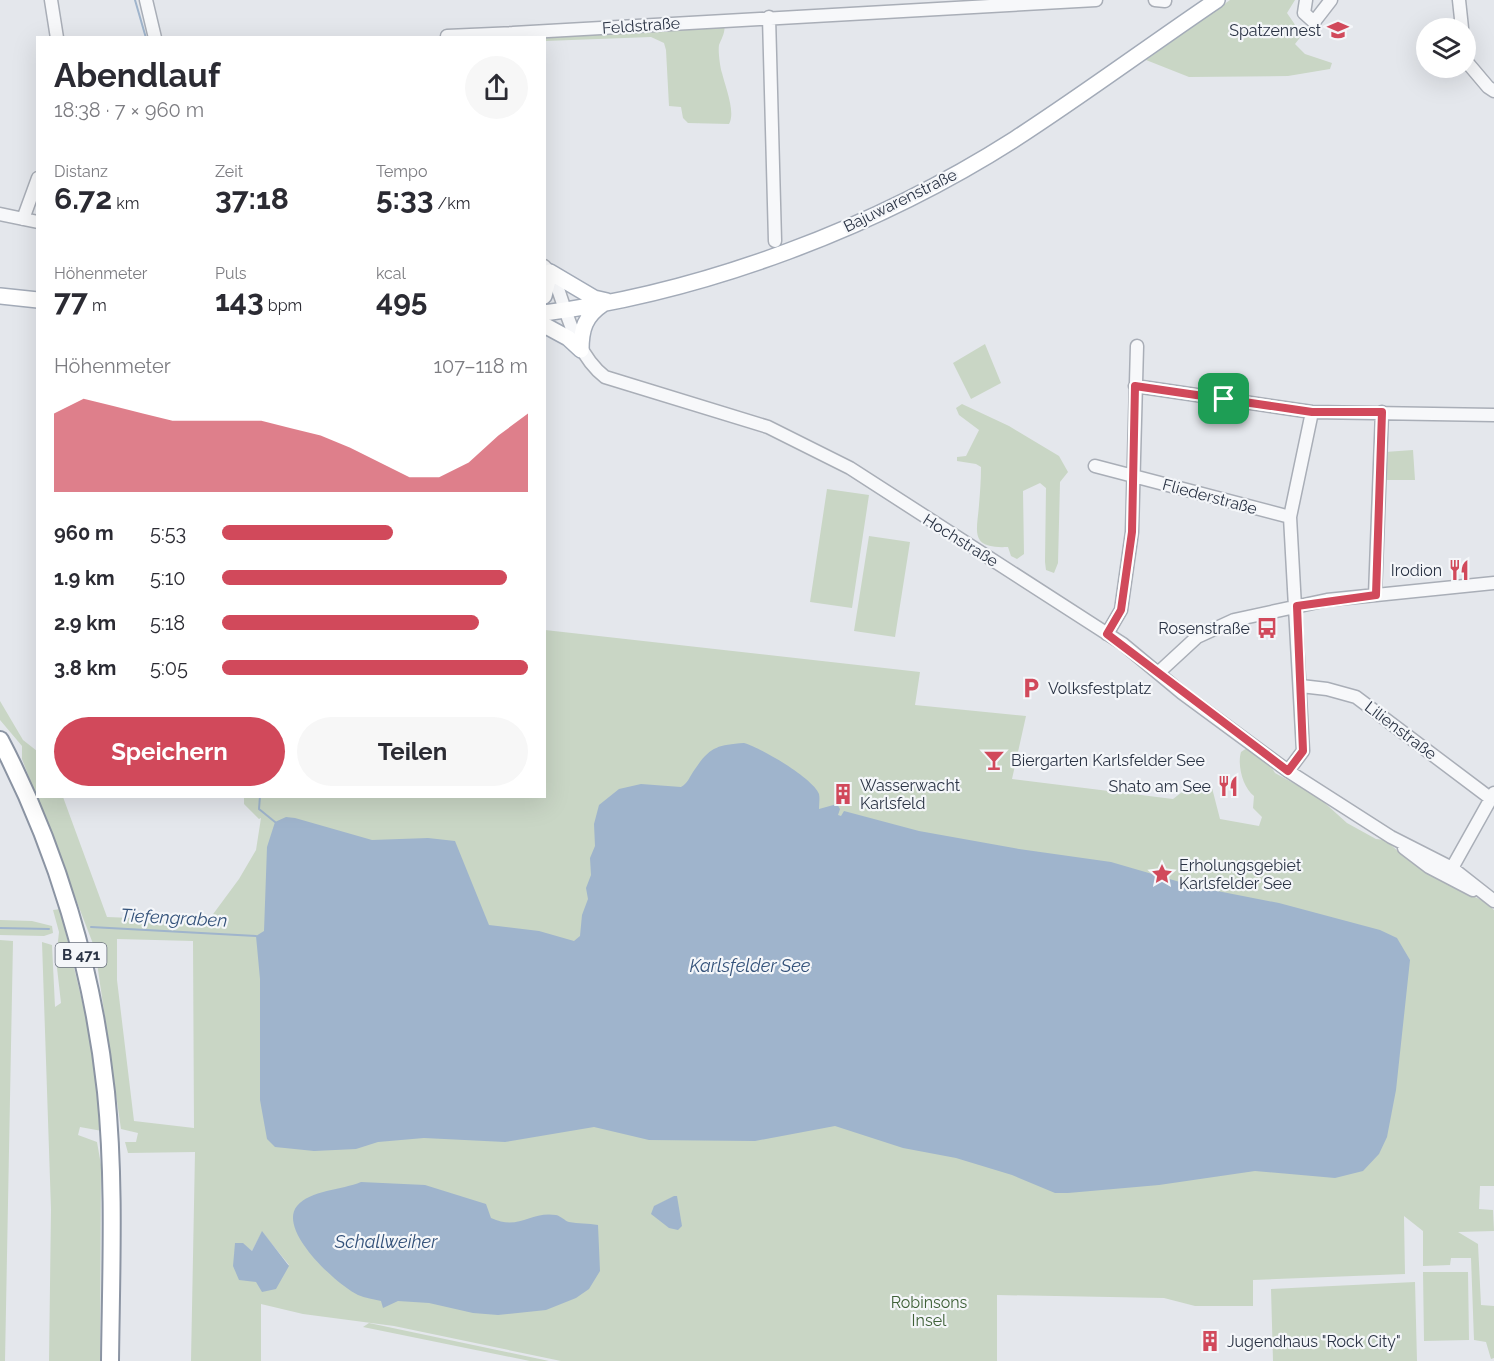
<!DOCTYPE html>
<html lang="de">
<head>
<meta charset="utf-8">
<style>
  body { margin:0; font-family:Raleway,sans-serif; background:#f7f7f7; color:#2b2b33; height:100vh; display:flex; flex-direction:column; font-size:22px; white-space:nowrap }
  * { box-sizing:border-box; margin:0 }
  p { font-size:20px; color:#7c7c81 }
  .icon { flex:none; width:33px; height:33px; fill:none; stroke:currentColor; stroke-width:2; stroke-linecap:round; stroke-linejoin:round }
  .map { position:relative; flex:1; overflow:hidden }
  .details { position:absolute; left:36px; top:36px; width:510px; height:762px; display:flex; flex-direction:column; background:#fff; border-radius:0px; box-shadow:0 6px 24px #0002 }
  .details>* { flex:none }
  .controls { position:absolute; left:1416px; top:18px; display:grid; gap:12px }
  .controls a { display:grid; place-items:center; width:60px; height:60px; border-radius:50%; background:#fff; box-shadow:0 6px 24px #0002; font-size:30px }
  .pin { position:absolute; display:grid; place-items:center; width:51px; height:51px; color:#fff; margin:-26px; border-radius:12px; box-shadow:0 3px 9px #0006 }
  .round { display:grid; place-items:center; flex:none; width:63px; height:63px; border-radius:32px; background:#f7f7f7 }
  .head { display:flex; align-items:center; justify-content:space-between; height:102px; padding:0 18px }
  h1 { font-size:33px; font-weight:700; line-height:45px }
  .figures { display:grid; grid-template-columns:repeat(3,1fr); gap:9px; height:102px; padding:6px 18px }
  .figures div { display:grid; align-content:center }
  .figures b { font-size:30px; font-weight:700 }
  .figures small { font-size:16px; font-weight:400 }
  .figures p { font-size:16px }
  .chart { height:168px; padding:12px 18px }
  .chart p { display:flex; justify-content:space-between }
  .chart svg { width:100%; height:108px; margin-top:6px; fill:#d1495b; opacity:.7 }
  .primary-button { display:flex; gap:12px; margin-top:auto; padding:12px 18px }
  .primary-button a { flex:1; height:69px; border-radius:36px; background:#d1495b; color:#fff; font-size:24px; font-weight:700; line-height:69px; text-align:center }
  .primary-button a+a { background:#f7f7f7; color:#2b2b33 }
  ul { padding:0 18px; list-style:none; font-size:20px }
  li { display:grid; grid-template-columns:96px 72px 1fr; align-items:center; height:45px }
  li i { height:15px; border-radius:8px; background:#d1495b }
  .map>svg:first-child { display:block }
  .green { fill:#c9d6c5; fill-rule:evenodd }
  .water { fill:#9fb4cc }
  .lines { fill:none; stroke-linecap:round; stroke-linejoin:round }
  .stream { stroke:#9fb4cc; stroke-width:2 }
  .minor-casing { stroke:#a9aeb7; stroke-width:15 }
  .major-casing { stroke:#a3abb8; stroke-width:18 }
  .highway-casing { stroke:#8b94a3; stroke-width:20 }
  .minor { stroke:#f7f8fa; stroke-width:12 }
  .major { stroke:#fff; stroke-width:15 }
  .highway { stroke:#fff; stroke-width:16 }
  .route-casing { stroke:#fff; stroke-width:12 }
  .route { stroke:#d1495b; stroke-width:8 }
  .labels { text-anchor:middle; stroke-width:4.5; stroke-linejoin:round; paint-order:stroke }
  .shield { fill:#f4f6f9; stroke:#676e7b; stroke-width:1.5 }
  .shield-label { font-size:15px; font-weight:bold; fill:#2b3445 }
  .street-label { font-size:16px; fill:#2b3445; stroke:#f4f6f9 }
  .poi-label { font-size:16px; fill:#2b3445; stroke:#f4f6f9; text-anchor:start }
  .park-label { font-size:16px; fill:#3f6138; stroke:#f4f6f9 }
  .water-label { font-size:18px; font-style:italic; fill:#34527a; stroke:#f4f6f9 }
</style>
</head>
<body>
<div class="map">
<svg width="1494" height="1361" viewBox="0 0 1494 1361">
  <rect width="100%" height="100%" fill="#e4e7ec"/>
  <!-- green -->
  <path class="green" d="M1230 0H1295L1287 13 1302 35 1295 44 1305 54 1332 63 1330 69 1288 76 1189 77 1146 60Z
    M724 22C726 32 722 37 719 45 718 51 720 67 722 73 725 86 736 112 729 124L688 123 683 118 681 107 669 106 666 50 664 43 651 37 545 41 544 38 529 37Z
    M985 344 1001 383 971 399 953 363Z
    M962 404 1009 426 1059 456 1068 472 1060 482 1058 563 1054 573 1046 570 1045 562 1046 488 1040 483 1023 491 1024 554 1017 559 1011 556 1008 547C969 549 977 532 979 505 980 493 981 480 981 467L976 464 957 461V457L966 456 979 430 959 415 956 408Z
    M1413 450 1415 480H1384L1385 452Z
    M827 489 869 495 852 608 810 602Z
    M869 536 910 542 895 637 854 631Z
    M545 630 920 672 915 705 1026 716 1012 779 1173 799 1186 789 1212 788 1220 819 1259 826 1262 817 1253 808 1254 796C1243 788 1237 765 1241 752L1247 748 1269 763 1275 773 1317 796 1347 823 1376 839 1385 840 1405 857 1456 889 1484 901 1494 910V1186H1480L1479 1209 1493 1210 1494 1231 1458 1232 1478 1244 1481 1305 1494 1306V1358L1491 1359 1486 1342 1474 1340 1471 1258H1451L1450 1265 1423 1266V1231L1404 1216 1405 1274 1253 1280V1306H1195L1164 1298 997 1295V1361H561L394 1326 303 1314 261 1304V1361H191L195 1152 128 1153 125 1142H136L138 1133 121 1129 95 949 22 759V746L0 720V701L23 740 37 751 38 796 63 797 107 917 208 921 239 879 256 850 261 818 259 819 244 804V797L544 796ZM117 939 193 941 194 1128 134 1121 117 980ZM262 1232 289 1265 234 1254 243 1244 252 1251Z
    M60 909 88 1026 102 1131 80 1127 78 1135 97 1142 101 1165 100 1361H49L51 1209 42 942 52 945 55 1007 61 1003 56 959 59 932 53 910Z
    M0 920 32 921 52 926 53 933 44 936 0 935Z
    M0 940 13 941 5 1361H0Z
    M1423 1272H1468L1469 1340 1424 1341Z
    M1415 1282 1417 1361H1273L1271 1289Z
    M369 1323 549 1361H530L363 1327Z"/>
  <!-- water -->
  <path class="water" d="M744 743C761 748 813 778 819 794 820 799 819 804 819 809L837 804 840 809 838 815 841 816 844 811 919 831 1019 849 1111 862 1197 887 1279 903 1380 930 1397 938 1410 960 1396 1090 1387 1137 1379 1154 1363 1171 1335 1178 1255 1171 1159 1185 1068 1193H1055L1012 1175 956 1158 903 1148 835 1126 755 1141 649 1140 594 1127 505 1142 424 1138 378 1142 356 1149 314 1151 275 1147 267 1139 260 1100V979L256 936 264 931 267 847 275 822 286 817 295 818 372 840 428 838 455 841 489 925 539 931 574 941 580 936 582 915 588 899 586 888 591 875 590 858 595 846 594 824 599 805 619 789 641 784 681 787C688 783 689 778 693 772 709 748 715 745 744 743Z
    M361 1182 425 1185 486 1204 491 1218C519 1231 530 1211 556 1215 561 1216 565 1221 569 1222 578 1224 588 1223 598 1225L600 1271 589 1289 576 1298 546 1310 498 1315 473 1313 429 1303 398 1301 383 1308 381 1301C374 1299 365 1298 358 1295 337 1285 277 1230 297 1206 310 1190 342 1190 361 1182Z
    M674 1196H677L682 1226 678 1230 669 1228 651 1214 654 1206Z
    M262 1231 289 1266 276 1289 262 1292 256 1282 239 1280 233 1266 235 1243H243L252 1251Z"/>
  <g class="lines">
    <!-- stream -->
    <path class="stream" d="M135 0 146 38
      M260 796 259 809 275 822
      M91 927 256 936
      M0 928 49 929"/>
    <defs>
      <path id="minor" d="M51 0 57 38
        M146 0 155 38
        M1155 0 1165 1
        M1306 0 1304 13 1314 22 1331 0
        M1459 0 1462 28
        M769 17 775 241
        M513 33 1096 0
        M447 36 513 33V38
        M1466 61 1488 87 1494 91
        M0 214 38 222
        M23 219 38 178
        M544 266 553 275C566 309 575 354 605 377L768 427 850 468 1123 644 1182 693 1288 771 1391 837 1452 868 1494 901
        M1135 386 1312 412 1494 415
        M1095 466 1290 517
        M1375 595 1382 412
        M1107 634 1121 610 1132 532 1137 346
        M1158 673 1197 637 1234 620 1327 600 1494 583
        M1301 686 1327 689 1356 697 1490 798
        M1288 771 1303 751 1290 517 1312 412
        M1404 848 1429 867 1473 890
        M1452 868 1494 793"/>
      <path id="major" d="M0 296 38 300
        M544 296 550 272 594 298 607 301
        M544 313C706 292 877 227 1015 139 1083 95 1149 46 1217 0
        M544 325 568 338 581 350
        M581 350C581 329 585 316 603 304"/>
      <path id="highway" d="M0 740C57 849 93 970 106 1092 115 1181 111 1272 110 1361"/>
    </defs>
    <!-- minor casing -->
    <use href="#minor" class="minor-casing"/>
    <!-- major casing -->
    <use href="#major" class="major-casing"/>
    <!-- highway casing -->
    <use href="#highway" class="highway-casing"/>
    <!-- minor -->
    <use href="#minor" class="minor"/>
    <!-- major -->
    <use href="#major" class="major"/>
    <!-- highway -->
    <use href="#highway" class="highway"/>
  </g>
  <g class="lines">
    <defs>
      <path id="route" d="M1135 386 1312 412H1382L1376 595 1297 606 1303 751 1288 771 1107 634 1121 610 1132 532Z"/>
    </defs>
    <!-- route casing -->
    <use href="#route" class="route-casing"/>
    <!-- route -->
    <use href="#route" class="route"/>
  </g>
  <!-- icons -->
  <defs>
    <symbol id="school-bare" viewBox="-9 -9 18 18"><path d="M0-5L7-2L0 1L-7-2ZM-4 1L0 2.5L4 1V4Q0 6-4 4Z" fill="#d1495b" stroke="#f4f6f9" stroke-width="2.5" paint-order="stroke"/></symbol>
    <symbol id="restaurant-bare" viewBox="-9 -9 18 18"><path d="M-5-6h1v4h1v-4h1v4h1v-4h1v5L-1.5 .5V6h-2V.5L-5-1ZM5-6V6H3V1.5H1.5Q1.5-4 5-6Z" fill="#d1495b" stroke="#f4f6f9" stroke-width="2.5" paint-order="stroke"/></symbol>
    <symbol id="bus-bare" viewBox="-9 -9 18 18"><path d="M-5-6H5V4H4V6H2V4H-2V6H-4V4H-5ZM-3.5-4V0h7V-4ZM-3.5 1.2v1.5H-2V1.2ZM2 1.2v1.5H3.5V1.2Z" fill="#d1495b" stroke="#f4f6f9" stroke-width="2.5" paint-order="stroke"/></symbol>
    <symbol id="parking-bare" viewBox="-9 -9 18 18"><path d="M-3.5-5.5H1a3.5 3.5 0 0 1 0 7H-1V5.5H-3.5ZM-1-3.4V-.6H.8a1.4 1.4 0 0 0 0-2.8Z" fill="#d1495b" stroke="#f4f6f9" stroke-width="2.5" paint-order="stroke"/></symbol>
    <symbol id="bar-bare" viewBox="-9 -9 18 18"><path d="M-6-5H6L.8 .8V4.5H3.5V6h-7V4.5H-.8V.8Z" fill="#d1495b" stroke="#f4f6f9" stroke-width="2.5" paint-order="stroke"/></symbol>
    <symbol id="building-bare" viewBox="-9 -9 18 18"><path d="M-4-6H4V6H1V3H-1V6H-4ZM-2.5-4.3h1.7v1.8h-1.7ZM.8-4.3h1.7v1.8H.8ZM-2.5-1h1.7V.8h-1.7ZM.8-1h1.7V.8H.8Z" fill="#d1495b" stroke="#f4f6f9" stroke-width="2.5" paint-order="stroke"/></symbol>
    <symbol id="sight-bare" viewBox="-9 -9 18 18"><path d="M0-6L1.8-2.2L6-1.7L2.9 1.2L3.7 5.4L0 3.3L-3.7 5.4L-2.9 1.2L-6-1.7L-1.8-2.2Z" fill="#d1495b" stroke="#f4f6f9" stroke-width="2.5" paint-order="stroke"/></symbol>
  </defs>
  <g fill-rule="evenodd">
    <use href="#school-bare" x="1323" y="15" width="30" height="30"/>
    <use href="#restaurant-bare" x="1444" y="555" width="30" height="30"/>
    <use href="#bus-bare" x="1252" y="613" width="30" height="30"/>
    <use href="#parking-bare" x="1016" y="673" width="30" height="30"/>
    <use href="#bar-bare" x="979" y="745" width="30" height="30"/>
    <use href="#restaurant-bare" x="1213" y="771" width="30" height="30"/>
    <use href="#building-bare" x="828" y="779" width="30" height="30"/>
    <use href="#sight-bare" x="1147" y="859" width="30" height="30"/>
    <use href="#building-bare" x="1195" y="1326" width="30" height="30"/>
  </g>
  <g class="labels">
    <!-- shield labels -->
    <rect class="shield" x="55.5" y="943" width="51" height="24" rx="4.5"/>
    <g class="shield-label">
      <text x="81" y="960">B 471</text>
    </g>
    <!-- street labels -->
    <g class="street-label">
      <text transform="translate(641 25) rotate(-4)" y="6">Feldstraße</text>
      <text transform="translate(900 200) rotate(-26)" y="6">Bajuwarenstraße</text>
      <text transform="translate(1210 496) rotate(15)" y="6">Fliederstraße</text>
      <text transform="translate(961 540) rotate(32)" y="6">Hochstraße</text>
      <text transform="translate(1401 730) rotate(37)" y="6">Lilienstraße</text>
    </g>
    <!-- poi labels -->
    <g class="poi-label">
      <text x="1321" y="36" text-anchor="end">Spatzennest</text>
      <text x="1442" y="576" text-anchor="end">Irodion</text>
      <text x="1250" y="634" text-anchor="end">Rosenstraße</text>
      <text x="1048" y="694">Volksfestplatz</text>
      <text x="1011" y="766">Biergarten Karlsfelder See</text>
      <text x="860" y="791">Wasserwacht<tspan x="860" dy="18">Karlsfeld</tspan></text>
      <text x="1211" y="792" text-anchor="end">Shato am See</text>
      <text x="1179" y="871">Erholungsgebiet<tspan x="1179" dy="18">Karlsfelder See</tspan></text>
      <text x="1227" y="1347">Jugendhaus "Rock City"</text>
    </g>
    <!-- park labels -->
    <g class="park-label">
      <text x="929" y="1308">Robinsons<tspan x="929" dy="18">Insel</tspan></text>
    </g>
    <!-- water labels -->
    <g class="water-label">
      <text transform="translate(174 918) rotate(3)" y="6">Tiefengraben</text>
      <text x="750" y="972">Karlsfelder See</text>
      <text x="386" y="1248">Schallweiher</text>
    </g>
  </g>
</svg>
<div class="controls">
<a><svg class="icon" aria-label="layers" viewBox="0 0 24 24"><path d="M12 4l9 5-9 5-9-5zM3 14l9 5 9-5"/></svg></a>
</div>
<div class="pin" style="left:1224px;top:399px;background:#1e9e55"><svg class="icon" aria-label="arrive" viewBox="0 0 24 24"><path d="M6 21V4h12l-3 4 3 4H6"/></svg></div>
<section class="details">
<div class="head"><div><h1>Abendlauf</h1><p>18:38 · 7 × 960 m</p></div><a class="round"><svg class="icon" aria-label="share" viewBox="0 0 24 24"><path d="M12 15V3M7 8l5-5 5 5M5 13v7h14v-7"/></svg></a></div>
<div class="figures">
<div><p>Distanz</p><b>6.72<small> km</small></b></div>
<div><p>Zeit</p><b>37:18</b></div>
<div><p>Tempo</p><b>5:33<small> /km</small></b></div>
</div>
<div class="figures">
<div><p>Höhenmeter</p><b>77<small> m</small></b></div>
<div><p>Puls</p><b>143<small> bpm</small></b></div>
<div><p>kcal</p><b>495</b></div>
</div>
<div class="chart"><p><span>Höhenmeter</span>107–118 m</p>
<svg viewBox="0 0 160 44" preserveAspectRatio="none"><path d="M0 44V12L10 6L20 9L30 12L40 15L50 15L60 15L70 15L80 18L90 21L100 26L110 32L120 38L130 38L140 32L150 21L160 12V44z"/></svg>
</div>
<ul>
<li><b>960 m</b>5:53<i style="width:56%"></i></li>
<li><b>1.9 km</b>5:10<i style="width:93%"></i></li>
<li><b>2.9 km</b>5:18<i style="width:84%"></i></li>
<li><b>3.8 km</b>5:05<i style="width:100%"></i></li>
</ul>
<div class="primary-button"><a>Speichern</a><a>Teilen</a></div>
</section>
</div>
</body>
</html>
